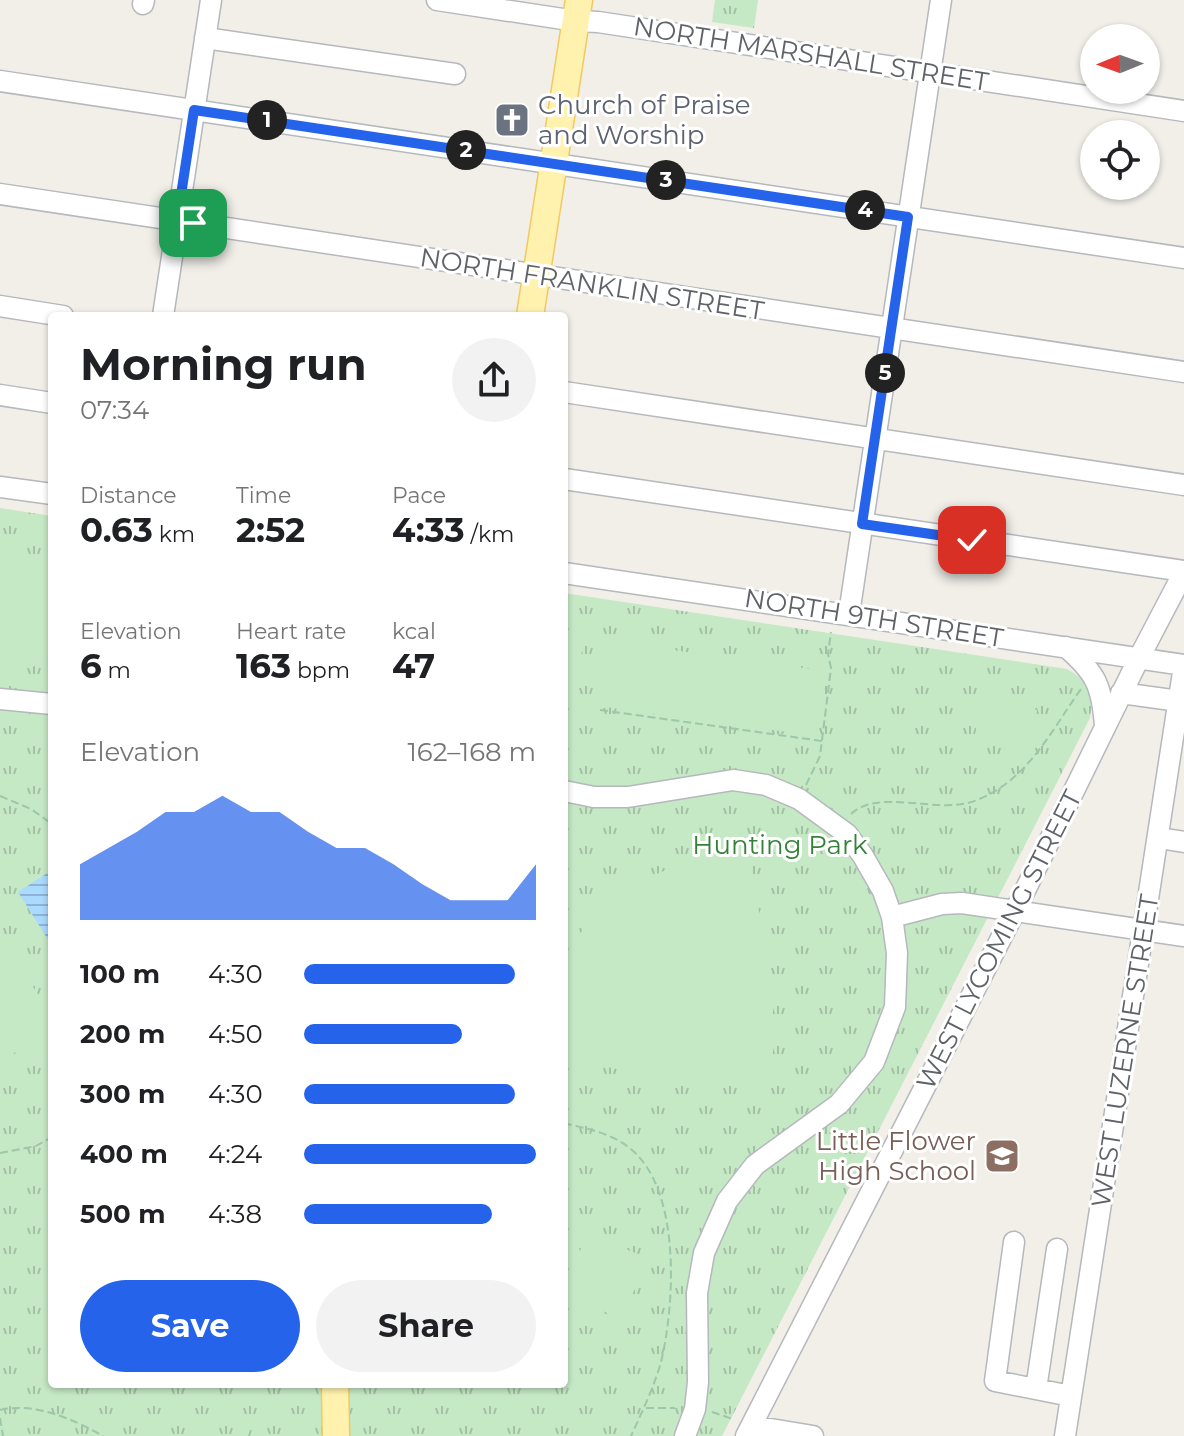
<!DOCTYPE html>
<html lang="en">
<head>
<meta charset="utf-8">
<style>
  body { margin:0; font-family:Montserrat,sans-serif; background:#f2f2f2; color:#202124; height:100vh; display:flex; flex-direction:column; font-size:30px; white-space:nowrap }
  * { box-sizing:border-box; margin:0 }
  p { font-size:26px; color:#757577 }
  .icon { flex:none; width:44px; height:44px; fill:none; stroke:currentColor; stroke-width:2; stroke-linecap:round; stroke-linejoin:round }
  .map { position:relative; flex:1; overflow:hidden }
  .sheet { position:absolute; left:48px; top:312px; width:520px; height:1076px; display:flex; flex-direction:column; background:#fff; border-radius:8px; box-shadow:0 2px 6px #0004 }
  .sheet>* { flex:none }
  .needle { width:52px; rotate:269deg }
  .fabs { position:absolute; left:1080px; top:24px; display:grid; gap:16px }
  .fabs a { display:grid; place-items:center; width:80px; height:80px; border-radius:50%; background:#fff; box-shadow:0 2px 6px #0004; font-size:40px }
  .pin { position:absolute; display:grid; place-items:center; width:68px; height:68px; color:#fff; margin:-34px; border-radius:16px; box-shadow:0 4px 12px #0006 }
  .km { position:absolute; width:40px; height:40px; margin:-20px; border-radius:50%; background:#222; color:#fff; font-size:22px; line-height:40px; text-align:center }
  .round { display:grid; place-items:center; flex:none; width:84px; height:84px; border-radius:42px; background:#f2f2f2 }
  .head { display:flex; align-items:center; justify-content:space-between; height:136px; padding:0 32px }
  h1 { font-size:44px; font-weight:700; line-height:60px }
  .stats { display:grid; grid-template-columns:repeat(3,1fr); gap:12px; height:136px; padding:8px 32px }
  .stats div { display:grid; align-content:center }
  .stats b { font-size:34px; font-weight:700 }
  .stats small { font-size:22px; font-weight:400 }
  .stats p { font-size:22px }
  .chart { height:224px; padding:16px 32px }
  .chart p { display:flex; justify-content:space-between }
  .chart svg { width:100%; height:144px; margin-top:8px; fill:#2563eb; opacity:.7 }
  .action { display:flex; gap:16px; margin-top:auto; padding:16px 32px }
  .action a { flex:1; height:92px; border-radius:48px; background:#2563eb; color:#fff; font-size:32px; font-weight:700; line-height:92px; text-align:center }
  .action a+a { background:#f2f2f2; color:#202124 }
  ul { padding:0 32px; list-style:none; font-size:26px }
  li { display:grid; grid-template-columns:128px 96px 1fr; align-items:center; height:60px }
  li i { height:20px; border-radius:10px; background:#2563eb }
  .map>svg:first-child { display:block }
  .park { fill:url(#park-tufts) }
  .pitch { fill:#c5e8c5 }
  .water { fill:url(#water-rules) }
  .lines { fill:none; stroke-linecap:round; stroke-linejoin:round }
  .minor-casing { stroke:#b5b8bc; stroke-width:23 }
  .major-casing { stroke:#f2c960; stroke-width:29 }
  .path { stroke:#9cc7a9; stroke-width:2; stroke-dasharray:8 4; stroke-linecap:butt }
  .minor { stroke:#fff; stroke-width:20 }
  .major { stroke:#fff2af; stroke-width:26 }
  .route-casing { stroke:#fff; stroke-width:16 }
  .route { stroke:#2563eb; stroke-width:10 }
  .labels { text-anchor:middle; stroke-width:6; stroke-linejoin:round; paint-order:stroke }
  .street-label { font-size:26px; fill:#5f6368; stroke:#fff }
  .worship-label { font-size:26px; fill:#5b616d; stroke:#fff; text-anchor:start }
  .park-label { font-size:26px; fill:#348238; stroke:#fff }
  .education-label { font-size:26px; fill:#785e54; stroke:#fff; text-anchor:end }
</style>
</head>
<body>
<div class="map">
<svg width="1184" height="1436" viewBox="0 0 1184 1436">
  <defs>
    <pattern id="park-tufts" width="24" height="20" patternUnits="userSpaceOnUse" patternTransform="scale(2)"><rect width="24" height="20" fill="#c5e8c5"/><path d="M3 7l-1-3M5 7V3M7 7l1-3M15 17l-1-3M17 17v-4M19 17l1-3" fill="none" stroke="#a3c0a4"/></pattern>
    <pattern id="water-rules" width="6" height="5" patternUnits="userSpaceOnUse" patternTransform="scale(2)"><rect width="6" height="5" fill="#aadaff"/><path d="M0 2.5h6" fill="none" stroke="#8eb4d2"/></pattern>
  </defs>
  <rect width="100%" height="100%" fill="#f1efe8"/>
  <!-- park -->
  <path class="park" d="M715 0H758L754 28 712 22Z
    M0 508 52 516V1384H564V593L1067 669C1088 680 1094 695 1090 718L722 1436H0Z"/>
  <!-- pitch -->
  <path class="pitch" d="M0 556 52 569V649L32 668 0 669Z
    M564 633 584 636 578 680 564 678Z
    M607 641 826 671 817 736 598 706Z
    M980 702 1037 710 1030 751 974 743Z
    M713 865 750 867 773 981V1069L757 1083 674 1081 564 1058V965L595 906 624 887 669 869Z
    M0 934 52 1017V1029L0 1062Z
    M583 1244 613 1256 618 1246 648 1258 622 1319 564 1295V1289Z"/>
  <!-- water -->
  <path class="water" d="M52 870V946L18 892Z"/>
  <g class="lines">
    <defs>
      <path id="minor" d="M437 0 576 21 598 22 1184 111
        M143 4 144 0
        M205 38 455 74
        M0 81 1184 258
        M0 194 1184 372
        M0 306 63 316
        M163 316 211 0
        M564 392 1184 485
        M0 395 52 403
        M564 479 1184 571
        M0 487 52 494
        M564 573 1184 665
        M849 614 941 0
        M1066 647C1096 673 1102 686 1105 726
        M1121 693 1179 701
        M0 699 52 704
        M564 791 594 797H628L733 780 766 785 799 799 847 834 863 856 883 891 892 917 897 953 895 1007 874 1062 839 1104 755 1165 727 1201 704 1253 697 1293 698 1382 695 1409 685 1436
        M1159 838 1184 842
        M892 917 942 904 962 903 1184 936
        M1014 1242 995 1381 1071 1396
        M1036 1389 1057 1249
        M752 1426 813 1436
        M746 1436 1015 911 1139 658 1184 572
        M1065 1436 1184 666"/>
      <path id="major" d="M530 316 579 0
        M335 1384 336 1436"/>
    </defs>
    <!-- minor casing -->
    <use href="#minor" class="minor-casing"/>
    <!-- major casing -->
    <use href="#major" class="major-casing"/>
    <!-- path -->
    <path class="path" d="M600 710 822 741
      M806 785 820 756 831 668 828 654 831 632
      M0 796 31 809 52 824
      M851 814C880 787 939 816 977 800 1028 780 1051 731 1081 689
      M564 1123C587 1129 613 1133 632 1150 681 1192 675 1304 661 1362 654 1387 642 1412 631 1436
      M0 1153 36 1146 52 1137
      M646 1408H675
      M0 1410C35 1402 73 1419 103 1436
      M712 1412 733 1419
      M0 1418 3 1436
      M249 1436 251 1430"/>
    <!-- minor -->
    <use href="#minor" class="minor"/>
    <!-- major -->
    <use href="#major" class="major"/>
  </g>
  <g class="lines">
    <defs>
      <path id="route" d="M193 223 177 221 194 110 908 217 862 524 972 540"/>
    </defs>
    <!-- route casing -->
    <use href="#route" class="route-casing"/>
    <!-- route -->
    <use href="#route" class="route"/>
  </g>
  <!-- icons -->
  <defs>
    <symbol id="church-square" viewBox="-11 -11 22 22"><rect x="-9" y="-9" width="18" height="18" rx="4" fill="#6b7280" stroke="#fff"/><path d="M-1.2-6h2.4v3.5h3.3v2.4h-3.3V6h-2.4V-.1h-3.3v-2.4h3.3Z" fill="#fff"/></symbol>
    <symbol id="school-square" viewBox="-11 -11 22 22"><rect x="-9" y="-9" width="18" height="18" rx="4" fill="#8d6e63" stroke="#fff"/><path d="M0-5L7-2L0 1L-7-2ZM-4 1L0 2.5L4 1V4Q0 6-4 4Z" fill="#fff"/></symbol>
  </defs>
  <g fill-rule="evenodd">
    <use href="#church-square" x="492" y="100" width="40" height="40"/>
    <use href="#school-square" x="982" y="1136" width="40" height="40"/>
  </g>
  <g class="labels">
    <!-- street labels -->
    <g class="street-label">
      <text transform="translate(811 54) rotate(9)" y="9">NORTH MARSHALL STREET</text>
      <text transform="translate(592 284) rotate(9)" y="9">NORTH FRANKLIN STREET</text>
      <text transform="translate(874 618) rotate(9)" y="9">NORTH 9TH STREET</text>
      <text transform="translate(999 940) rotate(-63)" y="9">WEST LYCOMING STREET</text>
      <text transform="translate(1125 1051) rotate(-81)" y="9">WEST LUZERNE STREET</text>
    </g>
    <!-- worship labels -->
    <g class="worship-label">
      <text x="538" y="114">Church of Praise<tspan x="538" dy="30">and Worship</tspan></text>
    </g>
    <!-- park labels -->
    <g class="park-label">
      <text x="780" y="854">Hunting Park</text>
    </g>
    <!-- education labels -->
    <g class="education-label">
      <text x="976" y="1150">Little Flower<tspan x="976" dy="30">High School</tspan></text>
    </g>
  </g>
</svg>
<div class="fabs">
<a><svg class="needle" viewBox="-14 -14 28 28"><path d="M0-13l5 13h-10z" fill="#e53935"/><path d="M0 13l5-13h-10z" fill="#757577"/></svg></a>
<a><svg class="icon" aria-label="locate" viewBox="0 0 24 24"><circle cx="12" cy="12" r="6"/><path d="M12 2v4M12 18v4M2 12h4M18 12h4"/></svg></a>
</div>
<div class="pin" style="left:193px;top:223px;background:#1e9e55"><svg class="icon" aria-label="arrive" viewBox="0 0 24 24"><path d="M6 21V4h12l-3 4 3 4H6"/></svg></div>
<div class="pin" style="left:972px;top:540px;background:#d93025"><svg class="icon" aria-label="check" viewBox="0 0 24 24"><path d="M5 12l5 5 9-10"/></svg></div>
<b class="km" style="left:267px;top:120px">1</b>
<b class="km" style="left:466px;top:150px">2</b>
<b class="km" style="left:666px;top:180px">3</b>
<b class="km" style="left:865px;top:210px">4</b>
<b class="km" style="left:885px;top:373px">5</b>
<section class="sheet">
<div class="head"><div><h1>Morning run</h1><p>07:34</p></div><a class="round"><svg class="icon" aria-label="share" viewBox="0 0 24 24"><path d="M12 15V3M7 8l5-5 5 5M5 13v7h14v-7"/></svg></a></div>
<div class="stats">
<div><p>Distance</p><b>0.63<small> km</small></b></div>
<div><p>Time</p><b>2:52</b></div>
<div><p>Pace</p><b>4:33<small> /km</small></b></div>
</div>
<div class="stats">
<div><p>Elevation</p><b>6<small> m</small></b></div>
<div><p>Heart rate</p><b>163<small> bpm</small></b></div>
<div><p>kcal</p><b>47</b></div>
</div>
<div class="chart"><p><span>Elevation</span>162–168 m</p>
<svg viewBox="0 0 160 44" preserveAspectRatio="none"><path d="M0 44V27L10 22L20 17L30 11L40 11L50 6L60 11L70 11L80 17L90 22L100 22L110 27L120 33L130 38L140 38L150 38L160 27V44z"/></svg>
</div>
<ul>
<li><b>100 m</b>4:30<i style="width:91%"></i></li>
<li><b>200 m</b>4:50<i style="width:68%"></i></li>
<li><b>300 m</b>4:30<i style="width:91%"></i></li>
<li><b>400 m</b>4:24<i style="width:100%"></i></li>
<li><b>500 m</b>4:38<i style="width:81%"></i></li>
</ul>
<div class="action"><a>Save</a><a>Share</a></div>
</section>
</div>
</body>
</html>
